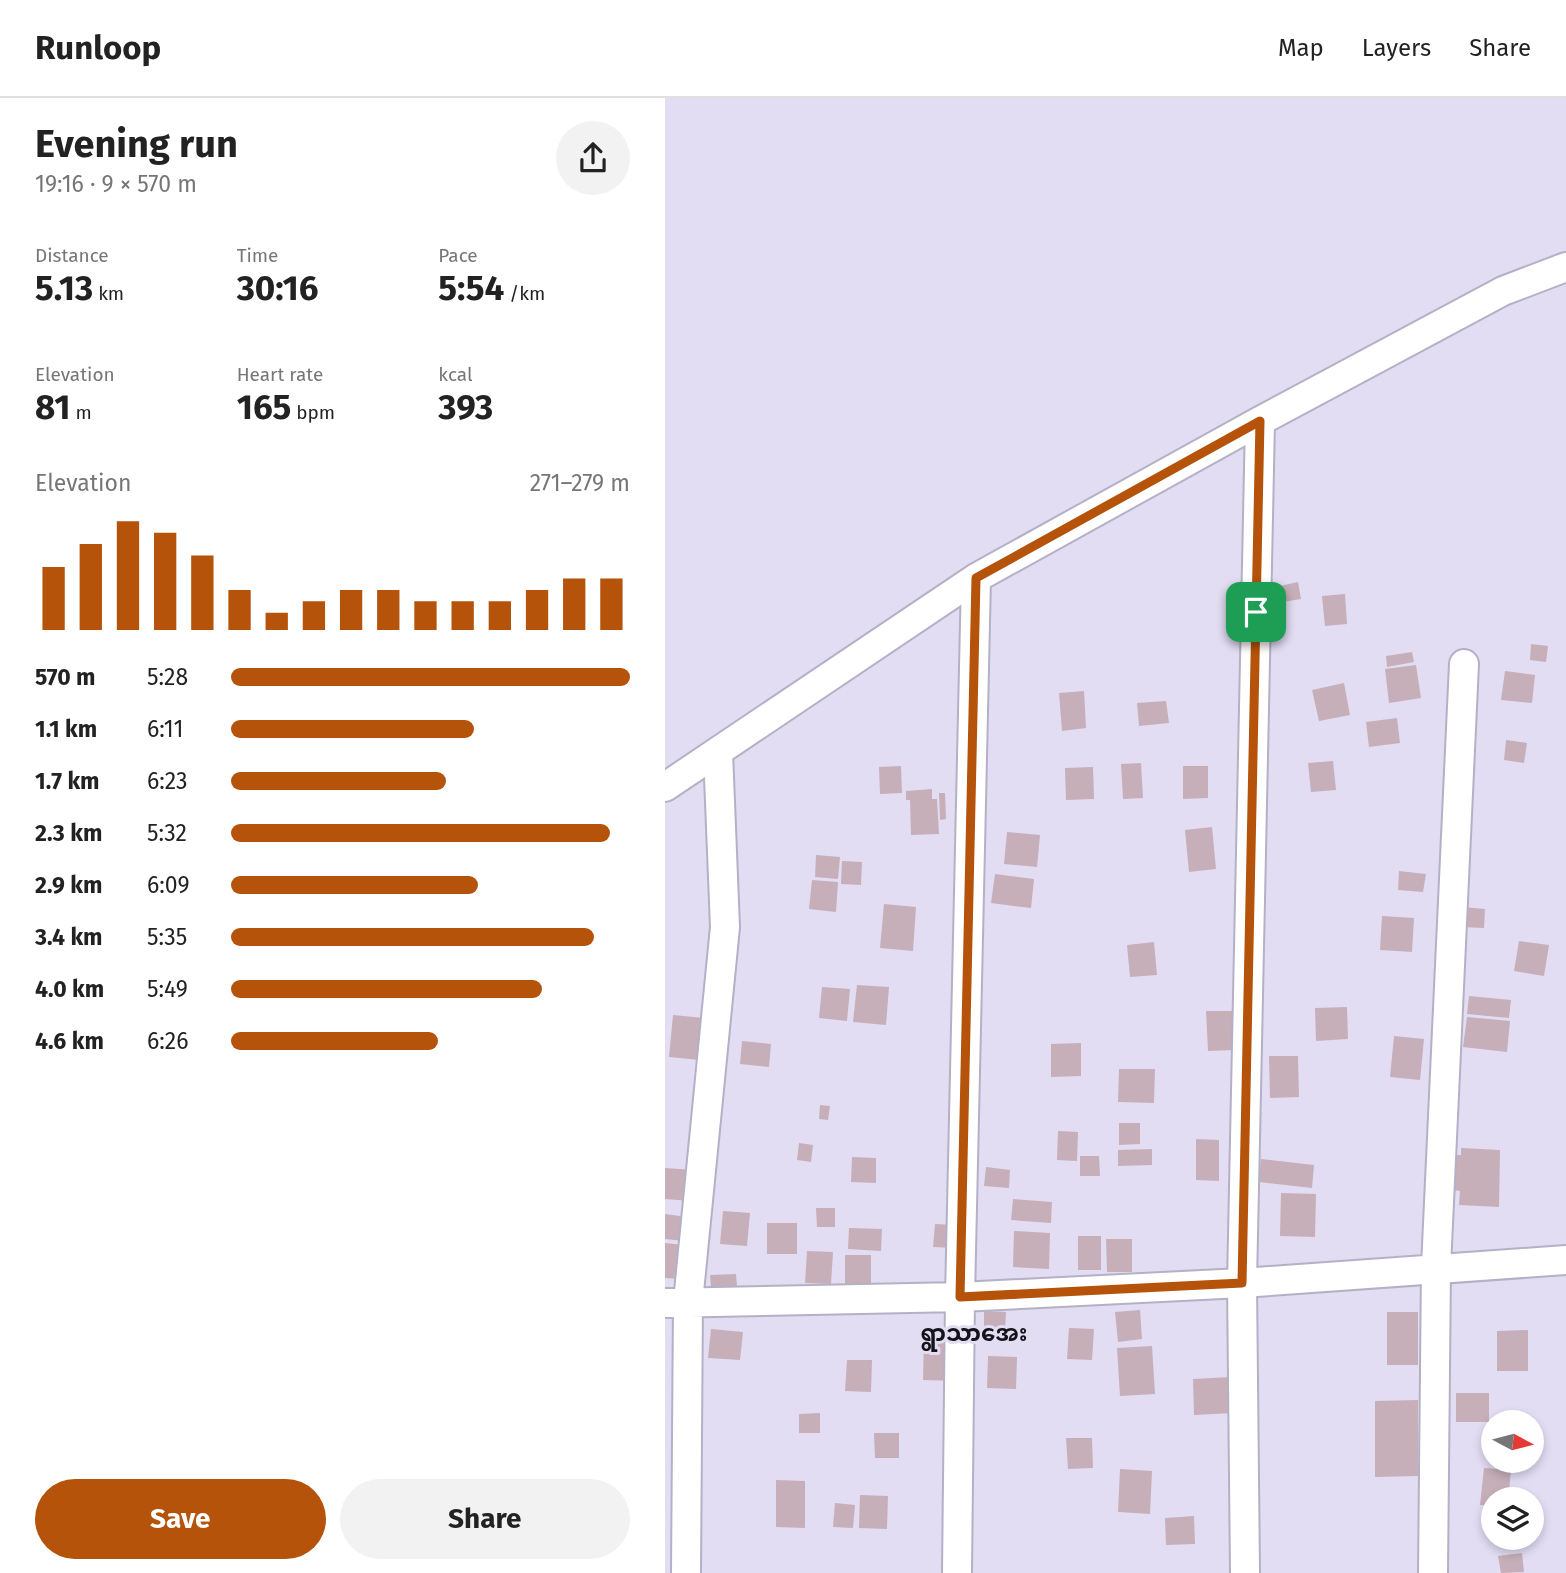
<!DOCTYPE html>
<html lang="en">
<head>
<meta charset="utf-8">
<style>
  body { margin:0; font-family:"Fira Sans","Noto Sans Myanmar",sans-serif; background:#f2f2f2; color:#222; height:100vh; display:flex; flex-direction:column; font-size:26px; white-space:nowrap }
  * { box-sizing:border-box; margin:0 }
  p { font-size:23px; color:#767676 }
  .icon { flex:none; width:38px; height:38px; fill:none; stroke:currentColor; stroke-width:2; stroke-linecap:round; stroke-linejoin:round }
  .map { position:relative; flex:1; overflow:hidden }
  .side { display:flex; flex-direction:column; background:#fff; width:665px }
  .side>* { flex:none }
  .needle { width:46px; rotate:97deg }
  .tools { position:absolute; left:816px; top:1312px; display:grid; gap:14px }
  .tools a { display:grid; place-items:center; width:63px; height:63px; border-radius:50%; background:#fff; box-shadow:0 4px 10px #0003; font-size:35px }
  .pin { position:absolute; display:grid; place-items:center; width:60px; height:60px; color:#fff; margin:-30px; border-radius:14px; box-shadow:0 4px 10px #0006 }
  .round { display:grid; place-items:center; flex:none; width:74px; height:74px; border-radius:37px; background:#f2f2f2 }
  .head { display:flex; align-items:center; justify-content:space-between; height:119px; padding:0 35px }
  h1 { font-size:38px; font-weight:700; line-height:52px }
  .stats { display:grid; grid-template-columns:repeat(3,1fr); gap:10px; height:119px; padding:7px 35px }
  .stats div { display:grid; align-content:center }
  .stats b { font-size:35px; font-weight:700 }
  .stats small { font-size:19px; font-weight:400 }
  .stats p { font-size:19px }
  .chart { height:196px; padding:14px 35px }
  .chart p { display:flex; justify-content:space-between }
  .chart svg { width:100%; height:126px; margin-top:7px; stroke:#b45309; stroke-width:6 }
  .cta { display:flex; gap:14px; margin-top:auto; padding:14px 35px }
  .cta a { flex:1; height:80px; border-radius:42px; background:#b45309; color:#fff; font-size:28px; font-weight:700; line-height:80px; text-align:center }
  .cta a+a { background:#f2f2f2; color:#222 }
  ul { padding:0 35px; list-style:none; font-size:23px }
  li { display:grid; grid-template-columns:112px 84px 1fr; align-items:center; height:52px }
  li i { height:18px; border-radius:9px; background:#b45309 }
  header { display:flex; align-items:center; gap:42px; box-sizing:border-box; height:98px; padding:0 35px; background:#fff; border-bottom:2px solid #e0e0e0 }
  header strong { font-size:33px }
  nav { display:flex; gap:38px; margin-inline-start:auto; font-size:24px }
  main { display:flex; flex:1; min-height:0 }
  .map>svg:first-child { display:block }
  .building { fill:#c6afb9 }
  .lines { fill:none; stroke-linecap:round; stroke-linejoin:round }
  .minor-casing { stroke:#b4b0c5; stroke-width:32 }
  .minor { stroke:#fff; stroke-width:28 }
  .route-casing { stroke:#fff; stroke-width:14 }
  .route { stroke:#b45309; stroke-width:9 }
  .labels { text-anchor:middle; stroke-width:6; stroke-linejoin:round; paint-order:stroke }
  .quarter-label { font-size:23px; font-weight:bold; fill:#14131a; stroke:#e2ddf3 }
</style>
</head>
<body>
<header>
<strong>Runloop</strong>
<nav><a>Map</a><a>Layers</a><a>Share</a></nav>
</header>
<main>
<section class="side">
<div class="head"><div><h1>Evening run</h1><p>19:16 · 9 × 570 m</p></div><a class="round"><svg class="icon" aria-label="share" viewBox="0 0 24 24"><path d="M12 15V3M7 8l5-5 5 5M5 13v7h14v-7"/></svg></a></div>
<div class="stats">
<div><p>Distance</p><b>5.13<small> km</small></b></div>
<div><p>Time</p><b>30:16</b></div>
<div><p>Pace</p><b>5:54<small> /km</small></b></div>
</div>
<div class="stats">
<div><p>Elevation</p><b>81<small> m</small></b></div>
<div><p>Heart rate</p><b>165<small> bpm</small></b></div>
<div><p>kcal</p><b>393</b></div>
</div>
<div class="chart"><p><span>Elevation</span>271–279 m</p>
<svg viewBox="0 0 160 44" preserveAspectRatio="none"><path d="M5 44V22M15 44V14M25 44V6M35 44V10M45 44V18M55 44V30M65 44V38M75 44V34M85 44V30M95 44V30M105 44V34M115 44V34M125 44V34M135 44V30M145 44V26M155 44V26"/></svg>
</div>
<ul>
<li><b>570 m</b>5:28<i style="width:100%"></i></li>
<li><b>1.1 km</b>6:11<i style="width:61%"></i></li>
<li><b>1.7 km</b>6:23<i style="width:54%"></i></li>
<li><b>2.3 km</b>5:32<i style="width:95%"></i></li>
<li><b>2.9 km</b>6:09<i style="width:62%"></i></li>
<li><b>3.4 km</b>5:35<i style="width:91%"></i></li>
<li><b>4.0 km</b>5:49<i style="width:78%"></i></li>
<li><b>4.6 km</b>6:26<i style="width:52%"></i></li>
</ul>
<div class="cta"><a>Save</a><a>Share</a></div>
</section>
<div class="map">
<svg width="901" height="1475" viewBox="0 0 901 1475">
  <rect width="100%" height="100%" fill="#e2ddf3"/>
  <!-- building -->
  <path class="building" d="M633 484 636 501 618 504 615 488Z
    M680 496 682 526 660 528 657 498Z
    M866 546 883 548 881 564 865 562Z
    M747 554 749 564 722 569 721 558Z
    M751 567 756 600 724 605 720 571Z
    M840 573 870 577 867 605 836 602Z
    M679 585 685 617 654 623 647 592Z
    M419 593 421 630 397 633 394 595Z
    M501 603 504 625 474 628 472 605Z
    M732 620 735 645 704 649 701 624Z
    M841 642 862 645 859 665 839 662Z
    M668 663 671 692 646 694 643 665Z
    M476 665 478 700 458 701 456 666Z
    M236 668 237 695 215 696 214 669Z
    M518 668H543V700L518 701Z
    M428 669 429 701 401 702 400 670Z
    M267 691V701H272L274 736 246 737 245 702H241V693Z
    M274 695H280L281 721 275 722Z
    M547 729 551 771 524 774 520 732Z
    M342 734 375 737 372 769 339 766Z
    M151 757 175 759 173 781 150 779Z
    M177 763 197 764 196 787 176 786Z
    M734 773 761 776 758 794 733 792Z
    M330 776 369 781 366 810 326 805Z
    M147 782 173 784 171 814 144 811Z
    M219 806 251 809 248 853 215 850Z
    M797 809 820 811 819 830 796 829Z
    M717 818 749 820 747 854 715 852Z
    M854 843 884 847 879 878 849 873Z
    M489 844 492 877 465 879 462 847Z
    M192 887 224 889 221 927 188 924Z
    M157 889 185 891 182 923 154 920Z
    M804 898 846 902 844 920 802 916Z
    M682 909 683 941 651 943 650 910Z
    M541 913H568L569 952 543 953Z
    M8 917 39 920 35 962 4 959Z
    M802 919 845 923 842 954 798 949Z
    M729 938 759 941 755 982 725 979Z
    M77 943 106 946 104 969 75 966Z
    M416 945V978L386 979V946Z
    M604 958H633L634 999 605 1000Z
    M454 971H490L489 1005 453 1004Z
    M155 1007 165 1008 163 1022 154 1021Z
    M454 1025H475V1046L454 1047Z
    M393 1033 413 1034 412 1063 392 1062Z
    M531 1041 554 1042V1083L531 1082Z
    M134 1045 148 1047 146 1064 132 1062Z
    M796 1050 835 1052 834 1109 794 1107 795 1093 787 1092 788 1057H796Z
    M487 1051V1067L453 1068V1052Z
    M415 1058H434L435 1078H415Z
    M187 1059 211 1060V1085L186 1084Z
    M596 1061 649 1067 647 1090 594 1084Z
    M321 1069 345 1072 344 1090 319 1088Z
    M0 1070 28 1072 25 1103 0 1101Z
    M616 1095 651 1096 650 1139 615 1138Z
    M348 1101 387 1104 386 1125 346 1122Z
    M151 1110H170V1129H152Z
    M58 1113 85 1115 82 1148 55 1146Z
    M0 1116 22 1119 19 1143 0 1141Z
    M102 1125H132V1156H102Z
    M270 1126 290 1127 289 1150 268 1149Z
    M184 1130 217 1131 216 1153 183 1151Z
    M349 1133 385 1135 384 1171 348 1169Z
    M413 1138H436V1172H413Z
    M441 1141H467V1174H442Z
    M0 1145 19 1147 16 1181 0 1180Z
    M142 1153 168 1154 166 1186 140 1185Z
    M180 1157H206V1187H180Z
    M71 1176 72 1189 46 1190 45 1177Z
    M475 1212 477 1241 453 1244 450 1214Z
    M319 1213 341 1214 340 1234 319 1233Z
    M722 1214H753V1267H722Z
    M404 1230 429 1231 427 1262 402 1261Z
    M46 1231 78 1234 75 1262 43 1260Z
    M863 1232V1273H832V1233Z
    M259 1239 293 1240 292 1283 258 1282Z
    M487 1248 490 1296 455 1298 452 1250Z
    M323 1258 352 1259 351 1291 322 1290Z
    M182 1262H207L206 1294 180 1293Z
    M566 1279 568 1315 529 1317 528 1281Z
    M791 1295H824V1324H791Z
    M753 1302V1378L710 1379V1303Z
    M155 1315V1335H134V1316Z
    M209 1335H234V1360H210Z
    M401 1340H427L428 1370 403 1371Z
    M819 1370 846 1372 843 1402H828V1408L815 1407Z
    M455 1371 487 1373 485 1416 453 1414Z
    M111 1382 140 1383V1430L111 1429Z
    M195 1397 223 1398 222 1431 194 1430Z
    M170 1405 190 1407 188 1430 168 1429Z
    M529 1418 530 1446 501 1447 500 1420Z
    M857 1455 859 1474 836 1475 833 1458Z"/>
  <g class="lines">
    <defs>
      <path id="minor" d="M0 689 311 480 595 323 838 193 901 169
        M0 1205 295 1199 577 1185 901 1162
        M21 1475 23 1204 60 829 53 654
        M292 1475 295 1199 311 480
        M580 1475 577 1185 595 323
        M768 1475 771 1169 799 566"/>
    </defs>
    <!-- minor casing -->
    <use href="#minor" class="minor-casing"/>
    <!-- minor -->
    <use href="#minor" class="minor"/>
  </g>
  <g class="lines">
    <defs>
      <path id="route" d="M595 323 577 1185 295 1199 311 480Z"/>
    </defs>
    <!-- route casing -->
    <use href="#route" class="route-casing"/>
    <!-- route -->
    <use href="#route" class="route"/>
  </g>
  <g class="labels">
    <!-- quarter labels -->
    <g class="quarter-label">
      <text x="309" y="1243">ရွာသာအေး</text>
    </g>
  </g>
</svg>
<div class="tools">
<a><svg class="needle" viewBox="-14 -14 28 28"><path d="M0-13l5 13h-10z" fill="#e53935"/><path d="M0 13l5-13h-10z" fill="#767676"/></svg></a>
<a><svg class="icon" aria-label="layers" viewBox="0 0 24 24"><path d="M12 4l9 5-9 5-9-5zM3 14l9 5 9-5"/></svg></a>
</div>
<div class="pin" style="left:591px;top:514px;background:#1e9e55"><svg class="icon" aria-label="arrive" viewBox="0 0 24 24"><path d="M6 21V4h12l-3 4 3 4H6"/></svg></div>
</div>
</main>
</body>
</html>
